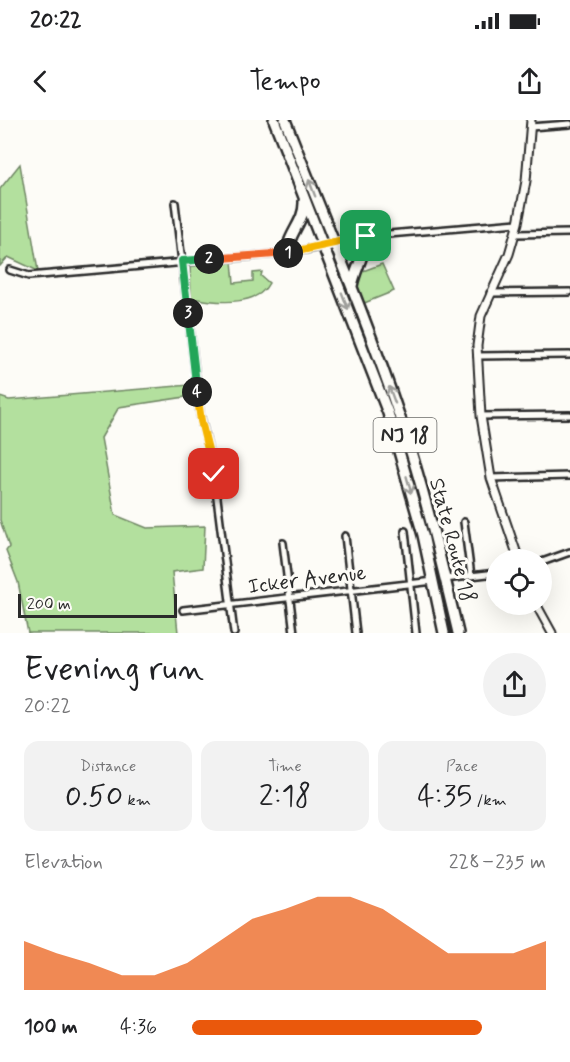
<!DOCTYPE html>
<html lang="en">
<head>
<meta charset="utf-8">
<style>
  body { margin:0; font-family:Mynerve,sans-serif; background:#f2f2f2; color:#202124; height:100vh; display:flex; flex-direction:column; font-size:22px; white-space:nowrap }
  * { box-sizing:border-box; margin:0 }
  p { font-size:20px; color:#757577 }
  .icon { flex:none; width:33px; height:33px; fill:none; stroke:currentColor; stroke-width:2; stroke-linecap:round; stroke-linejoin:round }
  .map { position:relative; height:513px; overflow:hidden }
  .side { display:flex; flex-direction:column; background:#fff; flex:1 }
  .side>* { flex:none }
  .buttons { position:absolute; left:486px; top:429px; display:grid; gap:12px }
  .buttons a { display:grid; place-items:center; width:66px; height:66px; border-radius:50%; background:#fff; box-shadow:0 6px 24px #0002; font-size:30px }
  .scale { position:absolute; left:18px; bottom:15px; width:159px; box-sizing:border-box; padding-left:6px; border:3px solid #2b2b2b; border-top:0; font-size:16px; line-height:21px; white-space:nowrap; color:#2b2b2b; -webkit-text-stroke:4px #fdfcf7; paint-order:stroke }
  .pin { position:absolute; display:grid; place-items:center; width:51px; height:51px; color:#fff; margin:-26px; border-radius:12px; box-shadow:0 3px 9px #0006 }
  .km { position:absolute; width:30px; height:30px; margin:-15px; border-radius:50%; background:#222; color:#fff; font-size:16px; line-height:30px; text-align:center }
  .round { display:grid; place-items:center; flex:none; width:63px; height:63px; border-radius:32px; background:#f2f2f2 }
  .overview { display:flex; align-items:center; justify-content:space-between; height:102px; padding:0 24px }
  h1 { font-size:33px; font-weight:600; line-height:45px }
  .figures { display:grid; grid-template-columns:repeat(3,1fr); gap:9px; height:102px; padding:6px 24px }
  .figures div { display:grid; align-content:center; border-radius:15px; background:#f2f2f2; text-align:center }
  .figures b { font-size:30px; font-weight:600 }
  .figures small { font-size:16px; font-weight:400 }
  .figures p { font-size:16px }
  .chart { height:168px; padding:12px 24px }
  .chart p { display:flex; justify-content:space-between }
  .chart svg { width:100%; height:108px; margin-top:6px; fill:#ea580c; opacity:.7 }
  ul { padding:0 24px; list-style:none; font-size:20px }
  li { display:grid; grid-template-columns:96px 72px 1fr; align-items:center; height:45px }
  li i { height:15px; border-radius:8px; background:#ea580c }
  .status { display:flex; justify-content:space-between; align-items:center; height:42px; padding:0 30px; background:#fff; direction:ltr }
  .status svg { height:16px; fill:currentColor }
  header { display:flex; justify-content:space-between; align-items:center; height:78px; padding:0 24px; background:#fff; font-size:27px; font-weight:600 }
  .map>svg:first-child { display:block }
  .green { fill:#b3e09e; stroke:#6f8664; stroke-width:1.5 }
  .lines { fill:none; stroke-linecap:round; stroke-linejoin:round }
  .minor-casing { stroke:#2b2b2b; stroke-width:10 }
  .tertiary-casing { stroke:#2b2b2b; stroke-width:11 }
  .trunk-casing { stroke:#2b2b2b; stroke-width:14 }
  .minor { stroke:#fdfcf7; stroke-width:5 }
  .tertiary { stroke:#fdfcf7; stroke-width:7 }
  .trunk { stroke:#fdfcf7; stroke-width:9 }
  .oneway { stroke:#9e9e9b }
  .split-1-casing { stroke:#fff; stroke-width:12 }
  .split-2-casing { stroke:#fff; stroke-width:12 }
  .split-3-casing { stroke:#fff; stroke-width:12 }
  .split-4-casing { stroke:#fff; stroke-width:12 }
  .split-5-casing { stroke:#fff; stroke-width:12 }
  .split-1 { stroke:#f5b400; stroke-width:8 }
  .split-2 { stroke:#f0652b; stroke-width:8 }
  .split-3 { stroke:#22a559; stroke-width:8 }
  .split-4 { stroke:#22a559; stroke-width:8 }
  .split-5 { stroke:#f5b400; stroke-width:8 }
  .labels { text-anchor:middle; stroke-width:6; stroke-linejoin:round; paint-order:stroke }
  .shield { fill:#fdfcf7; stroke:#6a6a68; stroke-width:1.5 }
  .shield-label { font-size:20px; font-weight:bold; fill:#2b2b2b }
  .street-label { font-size:21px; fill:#2b2b2b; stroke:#fdfcf7 }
</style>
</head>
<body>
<div class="status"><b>20:22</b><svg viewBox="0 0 49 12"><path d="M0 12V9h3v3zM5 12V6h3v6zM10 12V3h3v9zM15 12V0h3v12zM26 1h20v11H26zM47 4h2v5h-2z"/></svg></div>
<header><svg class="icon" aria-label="back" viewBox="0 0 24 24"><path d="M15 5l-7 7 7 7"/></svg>Tempo<svg class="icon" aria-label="share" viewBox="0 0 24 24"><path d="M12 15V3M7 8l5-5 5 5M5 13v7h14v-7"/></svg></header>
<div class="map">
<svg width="570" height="513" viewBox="0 0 570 513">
  <rect width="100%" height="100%" fill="#fdfcf7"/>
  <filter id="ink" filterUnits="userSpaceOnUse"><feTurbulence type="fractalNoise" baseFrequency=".0167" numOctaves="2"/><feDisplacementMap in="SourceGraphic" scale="12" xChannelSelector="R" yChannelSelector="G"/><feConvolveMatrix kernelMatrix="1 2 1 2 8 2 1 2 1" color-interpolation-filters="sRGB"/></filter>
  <g filter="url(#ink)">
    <!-- green -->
    <path class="green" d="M20 44 38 151 8 137 0 146V69Z
      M232 141 234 163 253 161V153L262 152 261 156 269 163C257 188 213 182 191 178L190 145Z
      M382 144 394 171 362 184 355 162 361 146 363 151Z
      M190 265 192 276 119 287 101 318 115 395 147 408 205 406 203 448 172 452 178 513H28L18 462 6 431 9 427 0 400V277L9 280Z"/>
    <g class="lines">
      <defs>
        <path id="minor" d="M530 7 570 4
          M175 83 200 294 214 354 234 513
          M515 114 570 113
          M10 150 29 156 287 133 315 128 354 117 518 103
          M490 173 570 172
          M477 236 570 235
          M481 296 570 295
          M491 358 570 356
          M464 402 471 456
          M405 411 416 513
          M345 416 356 513
          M283 423 294 513
          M542 442 570 432
          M445 459 496 453
          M183 490 434 461"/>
        <path id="tertiary" d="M519 440 491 358 481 296 477 226 481 196 509 134 518 103 526 61 531 0
          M536 484 552 513"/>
        <path id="trunk" d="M274 0 388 293 423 415 444 513
          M285 0C324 99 366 197 400 298 424 368 441 441 458 513
          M287 133C288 113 305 102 304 81
          M352 166C355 149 366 133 366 116"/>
      </defs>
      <!-- minor casing -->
      <use href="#minor" class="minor-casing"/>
      <!-- tertiary casing -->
      <use href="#tertiary" class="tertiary-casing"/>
      <!-- trunk casing -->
      <use href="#trunk" class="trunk-casing"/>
      <!-- minor -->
      <use href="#minor" class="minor"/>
      <!-- tertiary -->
      <use href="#tertiary" class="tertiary"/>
      <!-- trunk -->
      <use href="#trunk" class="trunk"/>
    </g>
    <!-- one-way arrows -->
    <defs><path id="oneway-shaft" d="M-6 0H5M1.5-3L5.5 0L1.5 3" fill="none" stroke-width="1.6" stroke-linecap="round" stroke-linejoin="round" transform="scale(1.5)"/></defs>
    <g class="oneway">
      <use href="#oneway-shaft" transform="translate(312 68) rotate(-111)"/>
      <use href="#oneway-shaft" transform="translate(345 181) rotate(69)"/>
      <use href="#oneway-shaft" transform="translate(392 275) rotate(-110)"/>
      <use href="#oneway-shaft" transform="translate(409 365) rotate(74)"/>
    </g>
  </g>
  <g class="lines" filter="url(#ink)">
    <defs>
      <path id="split-1" d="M288 133 366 116"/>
      <path id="split-2" d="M209 139 288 133"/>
      <path id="split-3" d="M188 193 182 141 209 139"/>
      <path id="split-4" d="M188 193 197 272"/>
      <path id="split-5" d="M197 272 201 301 214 354"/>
    </defs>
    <!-- split-1 casing -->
    <use href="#split-1" class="split-1-casing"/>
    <!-- split-2 casing -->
    <use href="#split-2" class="split-2-casing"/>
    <!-- split-3 casing -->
    <use href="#split-3" class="split-3-casing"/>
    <!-- split-4 casing -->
    <use href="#split-4" class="split-4-casing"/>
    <!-- split-5 casing -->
    <use href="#split-5" class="split-5-casing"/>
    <!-- split-1 -->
    <use href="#split-1" class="split-1"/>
    <!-- split-2 -->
    <use href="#split-2" class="split-2"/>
    <!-- split-3 -->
    <use href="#split-3" class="split-3"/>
    <!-- split-4 -->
    <use href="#split-4" class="split-4"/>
    <!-- split-5 -->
    <use href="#split-5" class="split-5"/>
  </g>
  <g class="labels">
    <!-- shield labels -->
    <rect class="shield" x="373.5" y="298" width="63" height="34" rx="4.5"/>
    <g class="shield-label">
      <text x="405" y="322">NJ 18</text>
    </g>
    <!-- street labels -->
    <g class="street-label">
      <text transform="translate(453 420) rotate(75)" y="7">State Route 18</text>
      <text transform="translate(307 459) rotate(-7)" y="7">Icker Avenue</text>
    </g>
  </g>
</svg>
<div class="buttons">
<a><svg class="icon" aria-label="locate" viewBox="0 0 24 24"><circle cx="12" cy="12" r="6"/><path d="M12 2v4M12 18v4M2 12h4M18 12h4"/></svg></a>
</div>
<div class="scale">200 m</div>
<div class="pin" style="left:366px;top:116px;background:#1e9e55"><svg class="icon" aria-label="arrive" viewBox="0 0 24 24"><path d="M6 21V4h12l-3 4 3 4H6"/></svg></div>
<div class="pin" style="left:214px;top:354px;background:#d93025"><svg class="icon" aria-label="check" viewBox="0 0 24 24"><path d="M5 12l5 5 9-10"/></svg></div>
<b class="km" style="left:288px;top:133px">1</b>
<b class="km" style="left:209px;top:139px">2</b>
<b class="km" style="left:188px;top:193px">3</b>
<b class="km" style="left:197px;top:272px">4</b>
</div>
<section class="side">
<div class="overview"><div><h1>Evening run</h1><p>20:22</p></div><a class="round"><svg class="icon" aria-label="share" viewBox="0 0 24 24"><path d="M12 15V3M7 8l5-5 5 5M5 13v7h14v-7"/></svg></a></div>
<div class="figures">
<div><p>Distance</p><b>0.50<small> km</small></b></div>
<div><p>Time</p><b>2:18</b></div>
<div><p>Pace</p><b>4:35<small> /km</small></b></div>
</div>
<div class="chart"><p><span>Elevation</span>228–235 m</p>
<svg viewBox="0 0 160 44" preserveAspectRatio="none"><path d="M0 44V24L10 29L20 33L30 38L40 38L50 33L60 24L70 15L80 11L90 6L100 6L110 11L120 20L130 29L140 29L150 29L160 24V44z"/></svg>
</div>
<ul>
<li><b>100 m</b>4:36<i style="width:82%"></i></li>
</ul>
</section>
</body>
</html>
